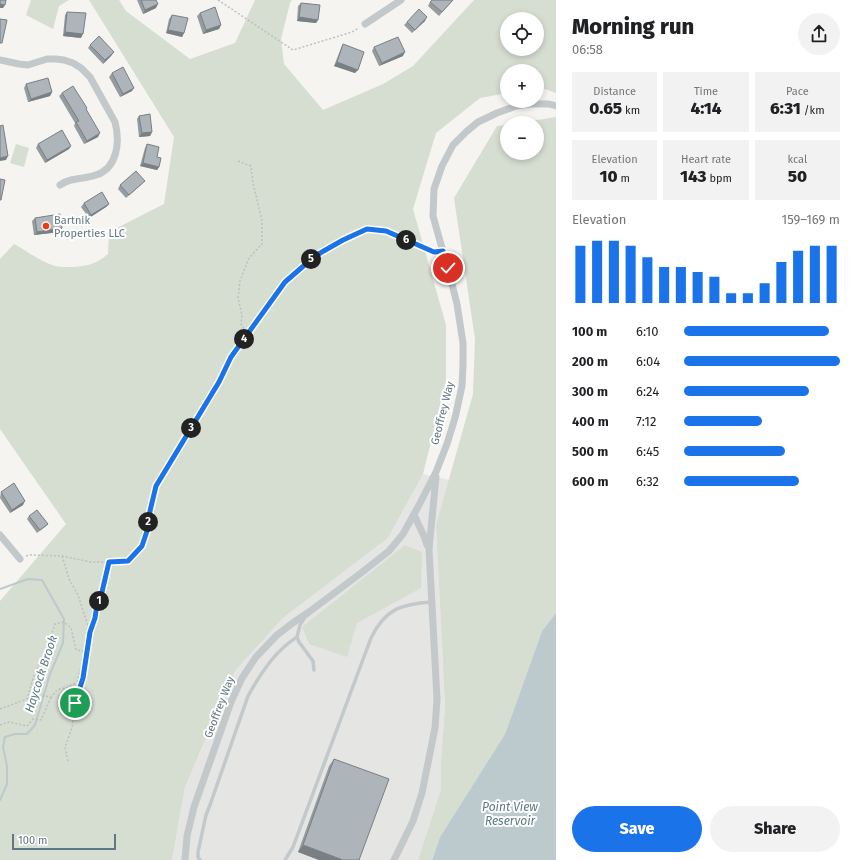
<!DOCTYPE html>
<html lang="en">
<head>
<meta charset="utf-8">
<style>
  body { margin:0; font-family:"Fira Sans",sans-serif; background:#f2f2f2; color:#202124; height:100vh; display:flex; flex-direction:column; font-size:15px; white-space:nowrap }
  * { box-sizing:border-box; margin:0 }
  p { font-size:13px; color:#757577 }
  .icon { flex:none; width:22px; height:22px; fill:none; stroke:currentColor; stroke-width:2; stroke-linecap:round; stroke-linejoin:round }
  .map { position:relative; flex:1; overflow:hidden }
  .drawer { display:flex; flex-direction:column; background:#fff; width:300px }
  .drawer>* { flex:none }
  .buttons { position:absolute; left:500px; top:12px; display:grid; gap:8px }
  .buttons a { display:grid; place-items:center; width:44px; height:44px; border-radius:50%; background:#fff; box-shadow:0 2px 6px #0003; font-size:20px }
  .scale { position:absolute; left:12px; bottom:10px; width:104px; box-sizing:border-box; padding-left:4px; border:2px solid #617684; border-top:0; font-size:11px; line-height:14px; white-space:nowrap; color:#617684; -webkit-text-stroke:3px #fff; paint-order:stroke }
  .pin { position:absolute; display:grid; place-items:center; width:34px; height:34px; color:#fff; margin:-17px; border:2px solid #fff; border-radius:50%; box-shadow:0 1px 4px #0007 }
  .km { position:absolute; width:20px; height:20px; margin:-10px; border-radius:50%; background:#222; color:#fff; font-size:11px; line-height:20px; text-align:center }
  .round { display:grid; place-items:center; flex:none; width:42px; height:42px; border-radius:21px; background:#f2f2f2 }
  .head { display:flex; align-items:center; justify-content:space-between; height:68px; padding:0 16px }
  h1 { font-size:22px; font-weight:800; line-height:30px }
  .stats { display:grid; grid-template-columns:repeat(3,1fr); gap:6px; height:68px; padding:4px 16px }
  .stats div { display:grid; align-content:center; border-radius:0px; background:#f2f2f2; text-align:center }
  .stats b { font-size:17px; font-weight:800 }
  .stats small { font-size:11px; font-weight:400 }
  .stats p { font-size:11px }
  .chart { height:112px; padding:8px 16px }
  .chart p { display:flex; justify-content:space-between }
  .chart svg { width:100%; height:72px; margin-top:4px; stroke:#1a73e8; stroke-width:6 }
  .button { display:flex; gap:8px; margin-top:auto; padding:8px 16px }
  .button a { flex:1; height:46px; border-radius:24px; background:#1a73e8; color:#fff; font-size:16px; font-weight:800; line-height:46px; text-align:center }
  .button a+a { background:#f2f2f2; color:#202124 }
  ul { padding:0 16px; list-style:none; font-size:13px }
  li { display:grid; grid-template-columns:64px 48px 1fr; align-items:center; height:30px }
  li i { height:10px; border-radius:5px; background:#1a73e8 }
  main { display:flex; flex:1; min-height:0 }
  .map>svg:first-child { display:block }
  .built { fill:#e5e6e3 }
  .green { fill:#d6ddd1; fill-rule:evenodd }
  .water { fill:#bccace }
  .lines { fill:none; stroke-linecap:round; stroke-linejoin:round }
  .stream { stroke:#bccace; stroke-width:2 }
  .path { stroke:#bdbfc1; stroke-width:1.5; stroke-dasharray:2 2; stroke-linecap:butt }
  .lane { stroke:#c3c8ca; stroke-width:3.5 }
  .street { stroke:#c3c8ca; stroke-width:7 }
  .wall { fill:#959ca0 }
  .shaded-wall { fill:#797f82 }
  .building { fill:#adb5ba; stroke:#797f82 }
  .route-casing { stroke:#fff; stroke-width:8 }
  .route { stroke:#1a73e8; stroke-width:5 }
  .poi-dot { fill:#f33911; stroke:#fff; stroke-width:1.5 }
  .labels { text-anchor:middle; stroke-width:4; stroke-linejoin:round; paint-order:stroke }
  .poi-label { font-size:11px; fill:#617684; stroke:#fff; text-anchor:start }
  .street-label { font-size:11px; fill:#617684; stroke:#fff }
  .water-label { font-size:12px; font-style:italic; fill:#5c7a82; stroke:#fff }
</style>
</head>
<body>
<main>
<div class="map">
<svg width="556" height="860" viewBox="0 0 556 860">
  <rect width="100%" height="100%" fill="#f5f4f0"/>
  <!-- built -->
  <path class="built" d="M423 474 449 480 436 525 445 706 441 761V789L418 860H172L185 787 235 671 283 618 388 538Z"/>
  <!-- green -->
  <path class="green" d="M31 0H69L59 6 53 29 26 15Z
    M89 0H119L126 11 190 59 235 43 255 0H292L290 3 281 39 284 64 323 110 383 84 413 66 474 0H556V93L539 87H537V71H507V93L480 98 436 133 413 209 446 325V381L423 474 388 538 283 618 235 671 185 787 172 860H0V601L66 524 0 429V259L14 244C27 251 41 262 55 266 59 267 64 267 68 267 84 267 95 265 108 254L109 232 164 204 174 137ZM507 19H537V49H507Z
    M556 117V613L542 631 505 734 440 837 432 860H418L441 789V761L445 706 436 525 473 394 475 339 454 198 497 126 507 125V153H537V123H519Z
    M16 144 29 148 24 167 10 163Z
    M405 545 422 552 421 588 357 623 347 657 309 644 302 627Z"/>
  <!-- water -->
  <path class="water" d="M556 613V860H432L440 837 505 734 542 631Z"/>
  <g class="lines">
    <!-- stream -->
    <path class="stream" d="M0 589 28 579 42 580 64 619 63 643 50 674 35 725 27 734H15L5 737 3 747 7 766V784L0 800"/>
    <!-- path -->
    <path class="path" d="M218 0 293 50 352 32 359 28
      M238 161 251 166 253 183 262 221V244L249 258 240 281 238 298 242 315 241 324 247 334
      M26 556 30 555 62 556 91 562H109L128 561 142 546 148 528 150 511 156 486 219 382 231 357 285 282 315 256 343 240 367 229 386 231 424 249 434 252H437
      M62 556 69 579 78 595 90 632 88 652 83 679 75 703 72 728 65 747 68 762
      M90 632 95 618 97 604 102 592 109 563
      M27 699 38 695 51 697 58 689 67 688 77 682 81 667 85 662
      M0 709 27 699 35 672 46 650 55 624 64 622 71 628 76 650 88 652
      M0 725 9 722 27 726 33 719 41 720 51 697"/>
    <!-- lane -->
    <path class="lane" d="M305 617 300 625 297 637 299 642 313 661 314 670
      M200 860 198 857V852L206 815 210 805 248 696C258 678 269 660 284 647 288 643 293 640 297 637
      M285 860 293 847 371 638C385 609 401 604 432 602"/>
    <!-- street -->
    <path class="street" d="M365 24 401 0
      M0 60 19 64 28 65 47 59H56L64 60 73 63 81 68 90 77 115 122C120 141 118 168 96 175 88 178 79 178 71 180 67 181 63 183 60 185
      M414 514C418 525 424 534 427 545
      M0 535 20 559
      M185 860 187 836 194 807 231 702 242 678 256 657 277 635 294 622 309 612 361 573 389 551 403 534 419 505 436 472 447 444 455 418 462 386 463 365V343L457 304 448 268 440 241 433 216 434 189 442 166 453 145 466 132 478 122 497 113 516 106 531 104H549L556 106
      M394 860 413 821 422 793 435 728 437 699 429 549 436 477"/>
  </g>
  <!-- wall -->
  <path class="wall" d="M137 0H156V8L143 14Z
    M453 0 439 16 428 6 430 2Z
    M301 3 318 20 316 23 297 21 298 6Z
    M67 12 81 38 63 36 65 15Z
    M200 13 221 25 219 29 203 34 197 16Z
    M172 15 184 33 182 37 166 33 169 19Z
    M425 21 412 33 404 25 407 22Z
    M343 44 355 73 334 66 341 48Z
    M90 45 114 52 111 56 103 64 88 48Z
    M374 47 403 56 379 66 372 51Z
    M112 73 132 91 120 97 109 77Z
    M26 84 52 92 50 96 28 102 24 88Z
    M62 93 86 109 98 137 84 144 74 126 75 123 59 96Z
    M139 116 152 132 150 136 139 137 137 119Z
    M38 144 69 149 45 163 36 148Z
    M147 144 157 157 159 167 157 170 140 166 145 148Z
    M142 184 126 198 118 189 120 185Z
    M84 203 109 204 106 207 89 218 81 207Z
    M35 218 62 228 60 232 34 235 32 221Z
    M1 492 23 505 10 513 0 498Z
    M29 516 48 524 45 527 37 533 27 519Z
    M334 759 359 860H319L298 852 329 766Z"/>
  <!-- shaded-wall -->
  <path class="shaded-wall" d="M0 4 5 5 3 8H0Z
    M158 4 156 8 143 14 145 10Z
    M299 17 318 20 316 23 297 21Z
    M427 17 425 21 412 33 415 30Z
    M221 25 219 29 203 34 206 30Z
    M168 30 184 33 182 37 166 33Z
    M65 32 83 34 81 38 63 36Z
    M114 52 111 56 103 64 105 60Z
    M405 52 403 56 379 66 382 63Z
    M337 62 358 70 355 73 334 66Z
    M134 88 132 91 120 97 123 94Z
    M52 92 50 96 28 102 31 99Z
    M152 132 150 136 139 137 142 133Z
    M100 133 98 137 84 144 87 141Z
    M71 146 69 149 45 163 47 160Z
    M8 156 6 160 0 161V158Z
    M143 163 159 167 157 170 140 166Z
    M109 204 106 207 89 218 91 215Z
    M62 228 60 232 34 235 37 232Z
    M25 501 23 505 10 513 12 510Z
    M303 845 343 860H319L298 852Z"/>
  <!-- building -->
  <path class="building" d="M0 0H6L5 5 0 4Z
    M141 0H156L158 4 145 10Z
    M432 0H453L442 12 430 2Z
    M301 3 320 5 318 20 299 17Z
    M215 7 221 25 206 30 200 13Z
    M419 9 427 17 415 30 407 22Z
    M67 12 86 13 83 34 65 32Z
    M172 15 188 18 184 33 168 30Z
    M0 19 7 20 2 43H0Z
    M99 36 114 52 105 60 90 45Z
    M398 37 405 52 382 63 374 47Z
    M343 44 364 52 358 70 337 62Z
    M123 67 134 88 123 94 112 73Z
    M48 78 52 92 31 99 26 84Z
    M73 86 87 108 86 109 100 133 87 141 76 122 79 121 62 93Z
    M150 114 152 132 142 133 139 116Z
    M3 125 8 156 0 158V126Z
    M62 130 71 146 47 160 38 144Z
    M147 144 159 147 157 157 161 158 159 167 143 163Z
    M136 171 145 181 129 195 120 185Z
    M0 179 5 180 1 200H0Z
    M102 192 109 204 91 215 84 203Z
    M60 214 62 228 37 232 35 218Z
    M14 483 25 501 12 510 1 492Z
    M37 510 48 524 40 530 29 516Z
    M334 759 389 779 359 860H343L303 845Z"/>
  <g class="lines">
    <defs>
      <path id="route" d="M75 703 83 678 90 632 95 618 97 604 102 592 109 562 128 561 142 546 148 528 150 511 156 486 219 382 231 357 285 282 315 256 343 240 367 229 386 231 434 252 443 251 448 268"/>
    </defs>
    <!-- route casing -->
    <use href="#route" class="route-casing"/>
    <!-- route -->
    <use href="#route" class="route"/>
  </g>
  <!-- markers -->
  <circle class="poi-dot" cx="46" cy="226" r="4"/>
  <g class="labels">
    <!-- poi labels -->
    <g class="poi-label">
      <text x="54" y="224">Bartnik<tspan x="54" dy="13">Properties LLC</tspan></text>
    </g>
    <!-- street labels -->
    <g class="street-label">
      <text transform="translate(442 413) rotate(-76)" y="4">Geoffrey Way</text>
      <text transform="translate(219 707) rotate(-69)" y="4">Geoffrey Way</text>
    </g>
    <!-- water labels -->
    <g class="water-label">
      <text transform="translate(41 674) rotate(-72)" y="4">Haycock Brook</text>
      <text x="510" y="811">Point View<tspan x="510" dy="14">Reservoir</tspan></text>
    </g>
  </g>
</svg>
<div class="buttons">
<a><svg class="icon" aria-label="locate" viewBox="0 0 24 24"><circle cx="12" cy="12" r="6"/><path d="M12 2v4M12 18v4M2 12h4M18 12h4"/></svg></a>
<a>+</a>
<a>−</a>
</div>
<div class="scale">100 m</div>
<div class="pin" style="left:75px;top:703px;background:#1e9e55"><svg class="icon" aria-label="arrive" viewBox="0 0 24 24"><path d="M6 21V4h12l-3 4 3 4H6"/></svg></div>
<div class="pin" style="left:448px;top:268px;background:#d93025"><svg class="icon" aria-label="check" viewBox="0 0 24 24"><path d="M5 12l5 5 9-10"/></svg></div>
<b class="km" style="left:99px;top:601px">1</b>
<b class="km" style="left:148px;top:522px">2</b>
<b class="km" style="left:191px;top:428px">3</b>
<b class="km" style="left:244px;top:339px">4</b>
<b class="km" style="left:311px;top:259px">5</b>
<b class="km" style="left:406px;top:240px">6</b>
</div>
<section class="drawer">
<div class="head"><div><h1>Morning run</h1><p>06:58</p></div><a class="round"><svg class="icon" aria-label="share" viewBox="0 0 24 24"><path d="M12 15V3M7 8l5-5 5 5M5 13v7h14v-7"/></svg></a></div>
<div class="stats">
<div><p>Distance</p><b>0.65<small> km</small></b></div>
<div><p>Time</p><b>4:14</b></div>
<div><p>Pace</p><b>6:31<small> /km</small></b></div>
</div>
<div class="stats">
<div><p>Elevation</p><b>10<small> m</small></b></div>
<div><p>Heart rate</p><b>143<small> bpm</small></b></div>
<div><p>kcal</p><b>50</b></div>
</div>
<div class="chart"><p><span>Elevation</span>159–169 m</p>
<svg viewBox="0 0 160 44" preserveAspectRatio="none"><path d="M5 44V9M15 44V6M25 44V6M35 44V9M45 44V16M55 44V22M65 44V22M75 44V25M85 44V28M95 44V38M105 44V38M115 44V32M125 44V19M135 44V12M145 44V9M155 44V9"/></svg>
</div>
<ul>
<li><b>100 m</b>6:10<i style="width:93%"></i></li>
<li><b>200 m</b>6:04<i style="width:100%"></i></li>
<li><b>300 m</b>6:24<i style="width:80%"></i></li>
<li><b>400 m</b>7:12<i style="width:50%"></i></li>
<li><b>500 m</b>6:45<i style="width:65%"></i></li>
<li><b>600 m</b>6:32<i style="width:74%"></i></li>
</ul>
<div class="button"><a>Save</a><a>Share</a></div>
</section>
</main>
</body>
</html>
